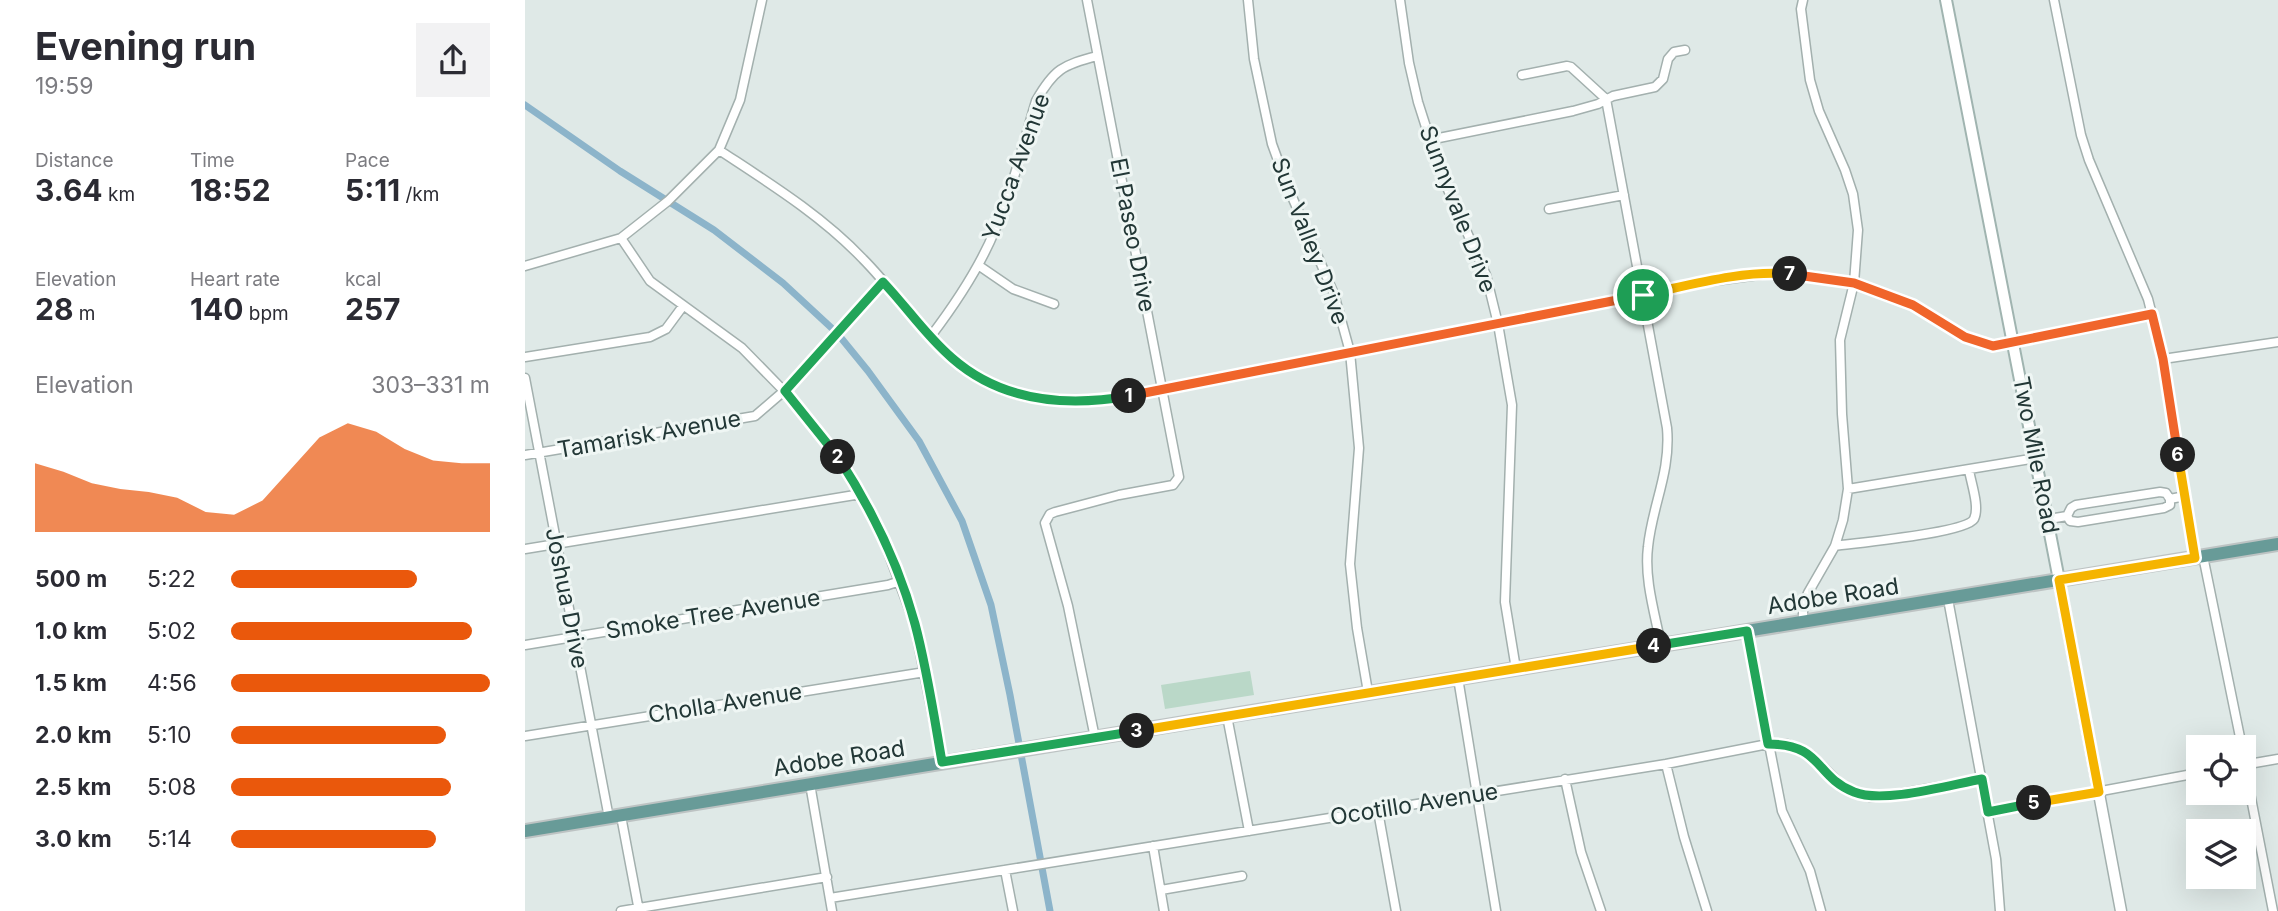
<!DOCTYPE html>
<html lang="en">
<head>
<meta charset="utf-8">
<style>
  body { margin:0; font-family:Inter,sans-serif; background:#f2f2f3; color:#2b2b33; height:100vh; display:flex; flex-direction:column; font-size:26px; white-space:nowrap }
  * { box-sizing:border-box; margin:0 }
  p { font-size:23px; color:#7c7c81 }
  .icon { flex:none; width:38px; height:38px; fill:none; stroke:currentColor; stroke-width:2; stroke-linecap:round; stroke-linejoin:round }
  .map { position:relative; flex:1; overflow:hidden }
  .details { display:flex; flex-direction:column; background:#fff; width:525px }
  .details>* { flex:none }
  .fabs { position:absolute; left:1661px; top:735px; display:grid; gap:14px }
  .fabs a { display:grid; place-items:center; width:70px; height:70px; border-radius:0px; background:#fff; box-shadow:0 7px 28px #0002; font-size:35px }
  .pin { position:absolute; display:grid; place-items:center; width:60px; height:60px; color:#fff; margin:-30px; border:4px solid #fff; border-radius:50%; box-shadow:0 2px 7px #0007 }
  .km { position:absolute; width:35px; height:35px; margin:-18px; border-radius:50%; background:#222; color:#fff; font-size:19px; line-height:35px; text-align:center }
  .round { display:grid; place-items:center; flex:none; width:74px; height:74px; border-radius:0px; background:#f2f2f3 }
  .overview { display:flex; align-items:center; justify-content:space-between; height:119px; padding:0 35px }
  h1 { font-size:38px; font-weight:700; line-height:52px }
  .metrics { display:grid; grid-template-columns:repeat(3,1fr); gap:10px; height:119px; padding:7px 35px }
  .metrics div { display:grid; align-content:center }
  .metrics b { font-size:30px; font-weight:700 }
  .metrics small { font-size:19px; font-weight:400 }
  .metrics p { font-size:19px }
  .chart { height:196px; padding:14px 35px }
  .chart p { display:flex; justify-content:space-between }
  .chart svg { width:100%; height:126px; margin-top:7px; fill:#ea580c; opacity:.7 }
  ul { padding:0 35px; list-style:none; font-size:23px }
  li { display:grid; grid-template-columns:112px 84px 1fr; align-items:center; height:52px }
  li i { height:18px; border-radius:9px; background:#ea580c }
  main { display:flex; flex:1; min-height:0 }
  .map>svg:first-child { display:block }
  .green { fill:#bad8c8 }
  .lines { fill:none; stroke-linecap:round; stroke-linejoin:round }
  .canal { stroke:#8cb4ca; stroke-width:7 }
  .minor-casing { stroke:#a3b0ae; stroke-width:11 }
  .tertiary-casing { stroke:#a3b0ae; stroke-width:13 }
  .secondary-casing { stroke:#a0b4b0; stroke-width:14 }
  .primary-casing { stroke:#bdc3c3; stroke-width:16 }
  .minor { stroke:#fff; stroke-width:8 }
  .tertiary { stroke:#fff; stroke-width:10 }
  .secondary { stroke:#fff; stroke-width:10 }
  .primary { stroke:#689b98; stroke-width:12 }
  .split-1-casing { stroke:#fff; stroke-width:14 }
  .split-2-casing { stroke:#fff; stroke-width:14 }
  .split-3-casing { stroke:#fff; stroke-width:14 }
  .split-4-casing { stroke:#fff; stroke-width:14 }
  .split-5-casing { stroke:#fff; stroke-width:14 }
  .split-6-casing { stroke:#fff; stroke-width:14 }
  .split-7-casing { stroke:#fff; stroke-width:14 }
  .split-8-casing { stroke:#fff; stroke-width:14 }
  .split-1 { stroke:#f0652b; stroke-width:9 }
  .split-2 { stroke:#22a559; stroke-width:9 }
  .split-3 { stroke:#22a559; stroke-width:9 }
  .split-4 { stroke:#f5b400; stroke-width:9 }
  .split-5 { stroke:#22a559; stroke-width:9 }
  .split-6 { stroke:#f5b400; stroke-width:9 }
  .split-7 { stroke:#f0652b; stroke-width:9 }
  .split-8 { stroke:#f5b400; stroke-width:9 }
  .labels { text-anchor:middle; stroke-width:6; stroke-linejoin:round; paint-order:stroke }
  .street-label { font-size:23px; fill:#223736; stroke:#eff6f4 }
</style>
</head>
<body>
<main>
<section class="details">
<div class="overview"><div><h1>Evening run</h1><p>19:59</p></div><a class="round"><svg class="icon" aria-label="share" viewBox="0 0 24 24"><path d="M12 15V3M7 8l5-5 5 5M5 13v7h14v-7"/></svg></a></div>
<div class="metrics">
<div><p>Distance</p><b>3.64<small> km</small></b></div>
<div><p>Time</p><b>18:52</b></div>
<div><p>Pace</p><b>5:11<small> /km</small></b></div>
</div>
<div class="metrics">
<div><p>Elevation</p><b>28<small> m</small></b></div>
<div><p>Heart rate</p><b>140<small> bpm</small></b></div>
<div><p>kcal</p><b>257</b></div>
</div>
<div class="chart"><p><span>Elevation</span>303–331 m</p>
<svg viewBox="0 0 160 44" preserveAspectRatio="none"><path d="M0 44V20L10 23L20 27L30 29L40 30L50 32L60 37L70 38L80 33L90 22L100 11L110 6L120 9L130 15L140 19L150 20L160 20V44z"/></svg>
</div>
<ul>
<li><b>500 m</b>5:22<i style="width:72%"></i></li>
<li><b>1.0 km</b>5:02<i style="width:93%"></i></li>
<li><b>1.5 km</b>4:56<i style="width:100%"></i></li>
<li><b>2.0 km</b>5:10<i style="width:83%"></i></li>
<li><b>2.5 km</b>5:08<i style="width:85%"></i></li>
<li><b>3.0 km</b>5:14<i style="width:79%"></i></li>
</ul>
</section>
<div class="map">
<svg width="1753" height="911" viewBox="0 0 1753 911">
  <rect width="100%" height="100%" fill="#dfe9e7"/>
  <!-- green -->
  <path class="green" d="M725 671 729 695 640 709 636 685Z"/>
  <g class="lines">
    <!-- canal -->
    <path class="canal" d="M0 105 95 171 189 230 258 283 312 333 343 371 394 441 437 521 466 605 485 695 525 911"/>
    <defs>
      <path id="minor" d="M562 0 654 477 648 485 594 495 530 512 525 514 520 523 543 606 570 738
        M723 0 729 59 747 144 762 185 809 294 825 352 834 448 825 564 832 628 843 692
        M875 0 884 63 893 102 916 174 961 275 973 324 987 405 980 602 991 669
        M1278 0 1276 9 1285 80 1294 111 1320 170 1328 194 1333 230 1329 283 1315 340 1317 414 1323 489 1318 520 1310 546 1283 593 1278 606V622
        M1529 0 1556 135 1564 160 1623 299 1638 359 1670 558
        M997 75 1042 66 1046 67 1081 99 1142 428C1146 472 1127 506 1123 547 1119 579 1130 614 1136 645
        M904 140 1048 111 1073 104 1088 96 1130 87 1138 79 1143 59 1149 52 1160 50
        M194 150C244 183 296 215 338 259 368 289 395 330 426 358 490 415 561 403 638 390L1181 282 1248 273 1288 276 1329 283 1388 305 1440 337 1468 346 1627 314
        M1024 209 1099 195
        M96 238 125 281 217 348 259 391 314 457 336 494 359 541 389 622 417 762
        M453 265 488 289 529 304
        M0 266 96 238 143 201 194 150 215 100 237 0
        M406 336C431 303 454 269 470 230 488 188 498 144 511 101 529 69 538 65 572 56
        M0 357 125 337 141 329 158 306
        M1638 359 1753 342
        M0 378 84 818
        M0 455 230 416 259 391 358 282
        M1323 489 1511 458
        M1542 516 1546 508 1551 505 1635 492 1641 493 1645 499 1660 496
        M1524 519 1542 516 1545 521 1553 522 1639 508 1645 505V499
        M1310 546C1331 543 1441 533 1449 519 1455 507 1446 483 1444 470
        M0 549 336 494
        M1678 556 1717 747
        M1423 599 1471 859 1475 911
        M1222 631 1257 811 1285 871 1296 911
        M0 645 363 585 375 581
        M933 678 971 911
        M702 716 724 831
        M0 736 400 672
        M1718 757 1748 911
        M1141 764 1159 837 1182 911
        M1718 765 1753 759
        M1040 779 1056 852 1076 911
        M285 784 307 911
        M853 811 871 911
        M1463 812 1673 773
        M96 816 114 911
        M628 846 639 911
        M480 870 488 911
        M636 890 717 876
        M305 898 1141 764 1243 744H1262L1286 755 1318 787 1345 797 1367 795 1457 779
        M96 911 302 877"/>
      <path id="tertiary" d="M1534 580 1596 911"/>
      <path id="secondary" d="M1421 0 1534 580"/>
      <path id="primary" d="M0 831 1753 544"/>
    </defs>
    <!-- minor casing -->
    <use href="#minor" class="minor-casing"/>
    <!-- tertiary casing -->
    <use href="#tertiary" class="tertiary-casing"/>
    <!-- secondary casing -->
    <use href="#secondary" class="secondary-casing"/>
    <!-- primary casing -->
    <use href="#primary" class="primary-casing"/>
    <!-- minor -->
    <use href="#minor" class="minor"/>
    <!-- tertiary -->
    <use href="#tertiary" class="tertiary"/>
    <!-- secondary -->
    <use href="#secondary" class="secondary"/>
    <!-- primary -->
    <use href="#primary" class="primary"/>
  </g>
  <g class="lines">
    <defs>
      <path id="split-1" d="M604 396 1118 295"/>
      <path id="split-2" d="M313 457 260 391 358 282C381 306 401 336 427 358 477 402 541 407 604 396"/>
      <path id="split-3" d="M313 457C346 508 374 565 390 624 402 669 409 716 417 762L612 731"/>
      <path id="split-4" d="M612 731 1129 646"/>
      <path id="split-5" d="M1129 646 1222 631 1243 744C1298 744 1289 776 1329 792 1358 804 1424 785 1457 779L1463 812 1509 803"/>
      <path id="split-6" d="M1509 803 1574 792 1534 580 1670 558 1653 455"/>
      <path id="split-7" d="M1265 274 1329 283 1388 305 1440 337 1468 346 1627 314 1638 359 1653 455"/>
      <path id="split-8" d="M1118 295C1166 285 1216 270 1265 274"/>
    </defs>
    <!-- split-1 casing -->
    <use href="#split-1" class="split-1-casing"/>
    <!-- split-2 casing -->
    <use href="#split-2" class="split-2-casing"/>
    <!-- split-3 casing -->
    <use href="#split-3" class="split-3-casing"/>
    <!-- split-4 casing -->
    <use href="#split-4" class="split-4-casing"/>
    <!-- split-5 casing -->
    <use href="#split-5" class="split-5-casing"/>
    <!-- split-6 casing -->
    <use href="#split-6" class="split-6-casing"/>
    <!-- split-7 casing -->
    <use href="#split-7" class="split-7-casing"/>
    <!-- split-8 casing -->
    <use href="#split-8" class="split-8-casing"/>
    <!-- split-1 -->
    <use href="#split-1" class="split-1"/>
    <!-- split-2 -->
    <use href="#split-2" class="split-2"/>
    <!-- split-3 -->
    <use href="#split-3" class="split-3"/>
    <!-- split-4 -->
    <use href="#split-4" class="split-4"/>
    <!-- split-5 -->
    <use href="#split-5" class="split-5"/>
    <!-- split-6 -->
    <use href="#split-6" class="split-6"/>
    <!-- split-7 -->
    <use href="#split-7" class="split-7"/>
    <!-- split-8 -->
    <use href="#split-8" class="split-8"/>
  </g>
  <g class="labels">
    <!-- street labels -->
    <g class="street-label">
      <text transform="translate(491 167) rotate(-70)" y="8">Yucca Avenue</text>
      <text transform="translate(933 209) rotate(69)" y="8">Sunnyvale Drive</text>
      <text transform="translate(608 235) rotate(79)" y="8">El Paseo Drive</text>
      <text transform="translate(785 241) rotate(69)" y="8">Sun Valley Drive</text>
      <text transform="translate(124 434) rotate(-10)" y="8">Tamarisk Avenue</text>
      <text transform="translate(1511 455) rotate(79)" y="8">Two Mile Road</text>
      <text transform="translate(1308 596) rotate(-9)" y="8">Adobe Road</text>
      <text transform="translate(42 598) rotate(79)" y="8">Joshua Drive</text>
      <text transform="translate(188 614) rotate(-9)" y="8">Smoke Tree Avenue</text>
      <text transform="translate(200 703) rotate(-9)" y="8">Cholla Avenue</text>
      <text transform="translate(314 758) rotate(-9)" y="8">Adobe Road</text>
      <text transform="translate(889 804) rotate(-9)" y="8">Ocotillo Avenue</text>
    </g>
  </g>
</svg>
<div class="fabs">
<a><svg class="icon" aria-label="locate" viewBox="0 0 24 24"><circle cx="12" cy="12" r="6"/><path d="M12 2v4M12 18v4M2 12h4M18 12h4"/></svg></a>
<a><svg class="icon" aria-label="layers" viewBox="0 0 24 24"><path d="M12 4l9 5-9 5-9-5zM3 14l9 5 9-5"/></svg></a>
</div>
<div class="pin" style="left:1118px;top:295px;background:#1e9e55"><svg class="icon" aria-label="arrive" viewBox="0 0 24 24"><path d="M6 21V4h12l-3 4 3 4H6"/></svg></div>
<b class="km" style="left:604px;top:396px">1</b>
<b class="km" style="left:313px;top:457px">2</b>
<b class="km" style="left:612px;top:731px">3</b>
<b class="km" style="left:1129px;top:646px">4</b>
<b class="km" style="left:1509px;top:803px">5</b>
<b class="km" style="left:1653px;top:455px">6</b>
<b class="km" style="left:1265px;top:274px">7</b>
</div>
</main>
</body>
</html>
